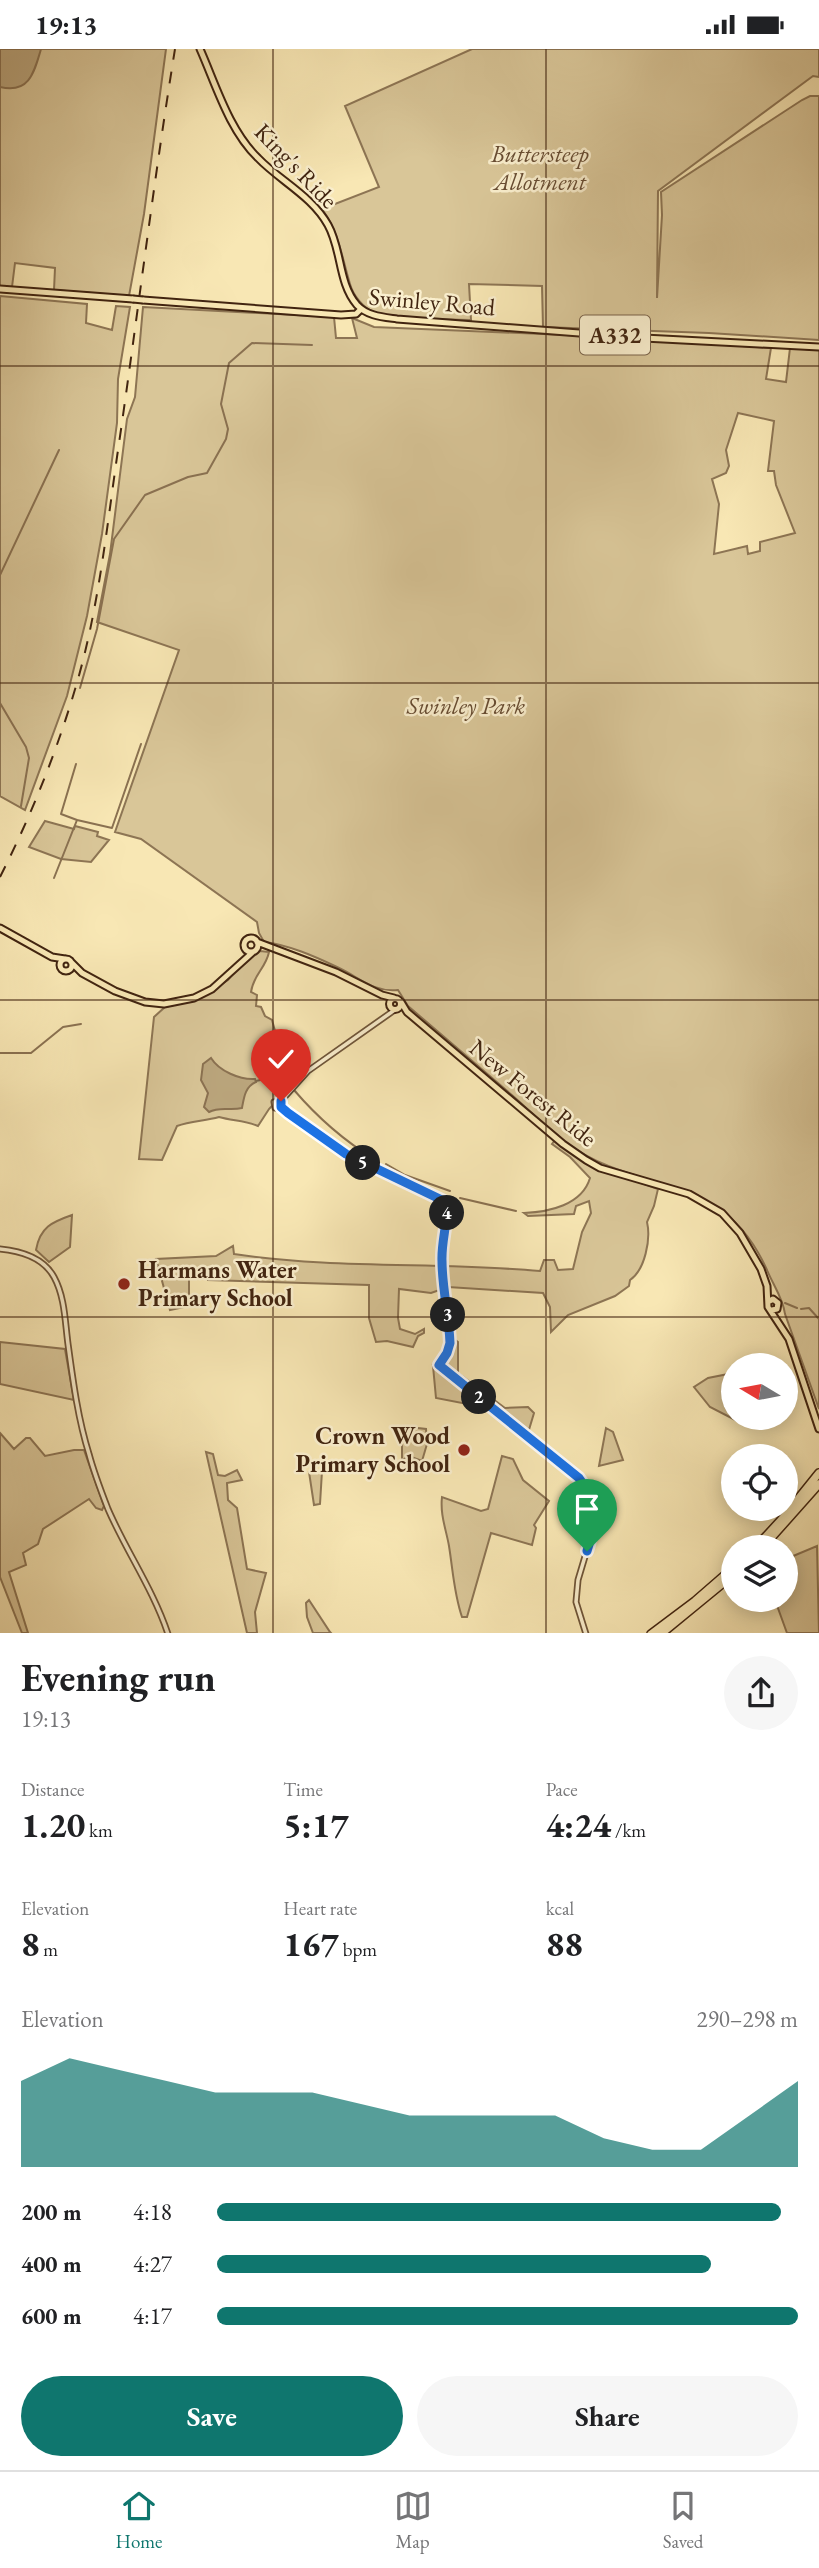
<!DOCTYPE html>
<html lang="en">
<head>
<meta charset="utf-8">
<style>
  body { margin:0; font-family:"EB Garamond",serif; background:#f6f6f6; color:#202124; height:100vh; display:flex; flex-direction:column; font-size:26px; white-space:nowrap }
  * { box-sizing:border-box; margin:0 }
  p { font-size:23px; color:#757577 }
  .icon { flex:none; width:38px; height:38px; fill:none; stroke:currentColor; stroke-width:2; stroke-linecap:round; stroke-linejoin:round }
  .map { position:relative; height:1584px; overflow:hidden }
  .side { display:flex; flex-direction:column; background:#fff; flex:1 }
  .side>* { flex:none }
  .needle { width:46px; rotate:280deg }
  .controls { position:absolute; left:721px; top:1304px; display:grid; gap:14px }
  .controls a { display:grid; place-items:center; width:77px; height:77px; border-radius:50%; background:#fff; box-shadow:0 4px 18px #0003; font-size:35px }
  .pin { position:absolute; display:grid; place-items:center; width:60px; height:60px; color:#fff; margin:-72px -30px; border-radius:50% 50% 50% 0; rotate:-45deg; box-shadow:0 0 7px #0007 }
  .pin .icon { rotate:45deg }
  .km { position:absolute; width:35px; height:35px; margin:-18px; border-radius:50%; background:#222; color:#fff; font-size:19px; line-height:35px; text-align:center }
  .round { display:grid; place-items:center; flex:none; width:74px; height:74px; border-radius:37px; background:#f6f6f6 }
  .overview { display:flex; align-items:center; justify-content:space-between; height:119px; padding:0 21px }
  h1 { font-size:38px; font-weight:700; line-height:52px }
  .stats { display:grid; grid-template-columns:repeat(3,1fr); gap:10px; height:119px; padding:7px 21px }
  .stats div { display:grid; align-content:center }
  .stats b { font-size:35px; font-weight:700 }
  .stats small { font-size:19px; font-weight:400 }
  .stats p { font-size:19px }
  .chart { height:196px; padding:14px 21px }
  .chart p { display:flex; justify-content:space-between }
  .chart svg { width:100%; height:126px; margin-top:7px; fill:#0f766e; opacity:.7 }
  .button { display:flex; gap:14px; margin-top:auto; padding:14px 21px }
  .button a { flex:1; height:80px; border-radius:42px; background:#0f766e; color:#fff; font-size:28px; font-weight:700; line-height:80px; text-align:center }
  .button a+a { background:#f6f6f6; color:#202124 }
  ul { padding:0 21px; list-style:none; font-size:23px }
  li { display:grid; grid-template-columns:112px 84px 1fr; align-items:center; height:52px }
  li i { height:18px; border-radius:9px; background:#0f766e }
  .status { display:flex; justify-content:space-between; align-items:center; height:49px; padding:0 35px; background:#fff; direction:ltr }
  .status svg { height:19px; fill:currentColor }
  .menu { display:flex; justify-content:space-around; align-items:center; height:98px; border-top:2px solid #e0e0e0; background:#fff; font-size:19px; color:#757577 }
  .menu a { display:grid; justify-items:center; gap:4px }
  .menu .selected { color:#0f766e }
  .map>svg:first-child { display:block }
  .green { fill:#d9c698; stroke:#8d7554; stroke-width:2; fill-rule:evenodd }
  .water { fill:#baa57c; stroke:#8a7151; stroke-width:2 }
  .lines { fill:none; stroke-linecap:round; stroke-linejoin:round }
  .stream { stroke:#8a7151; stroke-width:2 }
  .minor-casing { stroke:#6f5539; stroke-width:7 }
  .major-casing { stroke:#412410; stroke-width:9 }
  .highway-casing { stroke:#412410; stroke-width:10 }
  .minor { stroke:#faefce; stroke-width:3.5 }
  .major { stroke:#f8e7b4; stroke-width:5 }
  .highway { stroke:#f8e7b4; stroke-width:7 }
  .rail { stroke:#412410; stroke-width:2; stroke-dasharray:12 12; stroke-linecap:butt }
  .major-bridge-casing { stroke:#412410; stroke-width:9; stroke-linecap:butt }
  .major-bridge { stroke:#f8e7b4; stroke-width:5 }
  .route-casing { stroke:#fff; stroke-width:14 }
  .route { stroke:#1a73e8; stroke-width:9 }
  .grid { fill:none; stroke:#412410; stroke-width:2; stroke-opacity:0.55 }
  .poi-dot { fill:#8f2418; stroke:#faefce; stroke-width:2.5 }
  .labels { text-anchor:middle; stroke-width:5; stroke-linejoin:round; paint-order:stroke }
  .shield { fill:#faefce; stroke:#786149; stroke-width:2 }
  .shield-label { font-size:23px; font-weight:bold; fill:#412410 }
  .park-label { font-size:24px; font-style:italic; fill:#674c32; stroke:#faefce }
  .street-label { font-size:24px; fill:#412410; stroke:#faefce }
  .poi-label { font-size:24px; font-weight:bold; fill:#412410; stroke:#faefce; text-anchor:start }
</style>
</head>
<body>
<div class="status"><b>19:13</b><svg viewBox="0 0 49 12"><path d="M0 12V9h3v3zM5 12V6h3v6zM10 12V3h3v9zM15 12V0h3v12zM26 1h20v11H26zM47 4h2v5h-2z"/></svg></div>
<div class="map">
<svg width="819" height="1585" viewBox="0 0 819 1585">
  <rect width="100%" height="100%" fill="#f8e7b4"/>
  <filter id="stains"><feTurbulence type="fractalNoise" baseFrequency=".00286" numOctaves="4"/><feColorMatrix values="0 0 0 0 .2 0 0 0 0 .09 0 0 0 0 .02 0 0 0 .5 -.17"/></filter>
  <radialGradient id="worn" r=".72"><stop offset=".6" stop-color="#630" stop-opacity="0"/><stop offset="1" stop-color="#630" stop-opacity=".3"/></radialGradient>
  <!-- green -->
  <path class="green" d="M0 0H166L144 165 129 247 54 241 55 219 15 214 12 238H0Z
    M472 0H819V28L813 27 658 142 657 249 662 166 661 143 802 51 810 47H819V291L709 284 543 278 542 237 469 235 471 271C447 270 394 271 374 263 363 259 353 246 350 235 342 209 339 183 322 160L379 138 345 57Z
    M0 247 87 255 86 274 112 281 116 257 130 258 118 330 117 374 102 485 87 567 67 647 25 761 0 747Z
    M143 258 334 268 336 289H357L352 269 374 278 613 288 771 299 766 330 786 333 790 299 819 301V1360L785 1265C783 1249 773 1236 767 1221 721 1118 641 1149 565 1093 547 1079 530 1062 513 1047 478 1017 443 987 408 957L398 941C374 944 359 928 337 918 314 907 289 896 264 893L259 884 257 873 141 790 115 783 179 601 97 573 110 505 127 370 135 348ZM738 364 774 372 768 422H774L776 436 795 484 760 493V502L748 505 747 497 714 505 719 455 712 430 726 424 729 417 726 401Z
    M45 772 74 780 75 777 98 783 97 787 109 791 91 813 61 810 29 798Z
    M260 902 269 903C266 919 253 926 251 943L257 946 256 957 261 958 265 967 272 971 275 982 284 990 281 992 301 1025 269 1060 258 1077C244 1071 233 1072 219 1068 205 1072 191 1072 177 1077L162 1111 139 1110 154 968 165 958 196 951 228 931 244 912Z
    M555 1091 600 1119 658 1140 654 1157 647 1173C651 1190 645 1221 630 1231L629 1237 615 1247 568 1266 551 1283 550 1258 543 1244 448 1238 431 1244 399 1240 398 1269 400 1280 415 1285 424 1280V1284L418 1287 413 1298 387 1292 376 1293 369 1269V1236L208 1231V1225H189V1257L170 1261 156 1210 216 1207 233 1197 234 1205C335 1220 438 1213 540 1222L544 1211H554L558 1221 573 1220 582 1183 591 1164 589 1152 576 1157 574 1165 528 1167 524 1164C549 1163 582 1156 590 1129L570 1108 552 1095Z
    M72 1166 70 1198 49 1213 36 1201C40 1178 52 1173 72 1166Z
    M454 1290 458 1293V1324L505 1359 528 1358 534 1364 528 1384 443 1315 450 1305Z
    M0 1293 65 1300 74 1351 0 1335Z
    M433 1317 488 1359 436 1349Z
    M733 1321V1368L747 1369 745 1376 710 1358 694 1338 708 1329 728 1325Z
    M409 1378 426 1380 427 1395 422 1412 409 1407 402 1411V1381Z
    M606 1379 613 1383 623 1411 599 1417Z
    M0 1384 14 1400 26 1389H30L45 1407 74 1401H84L104 1457 102 1461 96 1459 89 1450 43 1480 38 1495 23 1504 26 1516 9 1523 28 1584H22L0 1528Z
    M206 1403 213 1405 218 1426 225 1427 237 1421 242 1431 227 1434 228 1451 237 1459 247 1520 266 1524 255 1563 257 1584H247Z
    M502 1407 513 1410 523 1431 549 1452 534 1476 536 1479 532 1496 491 1484 467 1568H462C454 1545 453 1522 449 1497 446 1480 440 1466 442 1448L481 1462 488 1460Z
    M322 1422 320 1455 314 1456 309 1423Z
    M817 1497 819 1584H787L775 1551 786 1550V1510Z
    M309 1551 330 1583 331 1584H313L307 1568 306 1554Z"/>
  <!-- water -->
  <path class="water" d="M0 0H41C34 24 29 45 0 38Z
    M211 1009C219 1022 240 1031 255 1030L256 1033C245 1038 244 1048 242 1059 230 1062 220 1057 209 1063L204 1058 208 1044 201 1031 203 1015Z"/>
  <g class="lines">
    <!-- stream -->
    <path class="stream" d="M0 526 59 401
      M80 639 97 580 114 490 145 446 188 428 207 424 226 390 228 380 221 355 229 314 252 294 312 296
      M0 654 26 698 29 709 21 757
      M77 771 112 779 141 695
      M54 829 77 771 61 765 76 715
      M0 1004H31L63 978 81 975
      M256 1032 278 1027 290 1036
      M294 1041C318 1069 343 1091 374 1110
      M386 1115 405 1126 450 1142
      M460 1149 516 1162
      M785 1254 797 1259
      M801 1260 809 1259 819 1270"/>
    <defs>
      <path id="minor" d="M281 1052 274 1053 275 1059H281V1052L308 1022 396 960
        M281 1058 346 1105 446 1153
        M445.5 1155a4.5 4.5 0 1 1 9 0a4.5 4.5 0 1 1-9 0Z
        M449 1159 442 1212 450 1294 447 1304 439 1316 571 1422 590 1445 594 1457 595 1474 578 1531 576 1553 586 1585
        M0 1200C21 1202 43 1208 54 1228 65 1248 65 1273 68 1295 73 1332 78 1370 89 1405 94 1424 101 1442 108 1460 126 1502 153 1540 168 1585"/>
      <path id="major" d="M200 0C216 36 229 81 258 109 280 132 312 147 328 176 342 201 338 234 357 256 367 267 383 268 397 270L644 289 819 298
        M0 240 133 250
        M143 251 341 266 356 265 361 260
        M0 879 52 908 65 910
        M244 896a7 7 0 1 1 14 0a7 7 0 1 1-14 0Z
        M257 893 336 923 382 946 394 949
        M60 916a6 6 0 1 1 12 0a6 6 0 1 1-12 0Z
        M71 913 82 924 115 942 145 953 164 955 194 949 212 940 253 903
        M389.5 955a5.5 5.5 0 1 1 11 0a5.5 5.5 0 1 1-11 0Z
        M401 953 407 963 563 1095 586 1111 600 1119 689 1145 722 1164 740 1184 761 1220 767 1237 768 1258 789 1290 819 1380
        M768 1253 773 1250 778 1254 777 1260 772 1261"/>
      <path id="highway" d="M756 1498 782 1470 819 1424
        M763 1498 819 1435
        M651 1585 695 1552 733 1519
        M661 1585 733 1526"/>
    </defs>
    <!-- minor casing -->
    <use href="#minor" class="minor-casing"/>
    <!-- major casing -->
    <use href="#major" class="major-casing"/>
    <!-- highway casing -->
    <use href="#highway" class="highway-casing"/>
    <!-- minor -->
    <use href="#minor" class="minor"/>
    <!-- major -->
    <use href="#major" class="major"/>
    <!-- highway -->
    <use href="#highway" class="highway"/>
    <!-- rail -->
    <path class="rail" d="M0 828C31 767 57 702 76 637 98 562 106 485 117 408 137 272 153 136 175 0"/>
    <defs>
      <path id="major-bridge" d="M133 250 143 251"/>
    </defs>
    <!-- major-bridge casing -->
    <use href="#major-bridge" class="major-bridge-casing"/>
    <!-- major-bridge -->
    <use href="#major-bridge" class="major-bridge"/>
  </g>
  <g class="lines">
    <defs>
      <path id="route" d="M281 1052V1058L288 1064 346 1105 446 1153C449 1170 441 1192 442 1212 442 1239 449 1266 450 1294L447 1304 439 1316 579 1429C598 1453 596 1474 587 1502"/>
    </defs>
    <!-- route casing -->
    <use href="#route" class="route-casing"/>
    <!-- route -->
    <use href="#route" class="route"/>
  </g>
  <!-- grid -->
  <path class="grid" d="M273 0V1585M546 0V1585M0 317H819M0 634H819M0 951H819M0 1268H819"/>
  <!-- markers -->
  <g class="poi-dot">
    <circle cx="124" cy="1235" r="7"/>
    <circle cx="464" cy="1401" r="7"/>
  </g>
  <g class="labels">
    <!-- shield labels -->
    <rect class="shield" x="580" y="266.5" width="70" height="39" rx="5"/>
    <g class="shield-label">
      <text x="615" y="294">A332</text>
    </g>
    <!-- park labels -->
    <g class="park-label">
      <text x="540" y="113">Buttersteep<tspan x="540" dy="28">Allotment</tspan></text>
      <text x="466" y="665">Swinley Park</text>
    </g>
    <!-- street labels -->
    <g class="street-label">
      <text transform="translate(296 117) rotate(46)" y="8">King's Ride</text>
      <text transform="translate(432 253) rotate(5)" y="8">Swinley Road</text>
      <text transform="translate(533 1044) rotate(39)" y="8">New Forest Ride</text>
    </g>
    <!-- poi labels -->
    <g class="poi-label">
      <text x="138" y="1229">Harmans Water<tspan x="138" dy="28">Primary School</tspan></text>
      <text x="450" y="1395" text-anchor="end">Crown Wood<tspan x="450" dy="28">Primary School</tspan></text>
    </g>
  </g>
  <rect width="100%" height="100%" filter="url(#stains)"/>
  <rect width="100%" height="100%" fill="url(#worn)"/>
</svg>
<div class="controls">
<a><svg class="needle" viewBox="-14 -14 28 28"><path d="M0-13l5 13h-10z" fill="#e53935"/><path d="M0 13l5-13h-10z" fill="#757577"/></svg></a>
<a><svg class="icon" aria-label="locate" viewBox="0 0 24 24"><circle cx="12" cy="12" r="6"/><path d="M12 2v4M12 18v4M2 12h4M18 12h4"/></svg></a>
<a><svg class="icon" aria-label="layers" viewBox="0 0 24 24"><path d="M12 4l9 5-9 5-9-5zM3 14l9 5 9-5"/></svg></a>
</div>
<div class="pin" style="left:587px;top:1502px;background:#1e9e55"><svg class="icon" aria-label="arrive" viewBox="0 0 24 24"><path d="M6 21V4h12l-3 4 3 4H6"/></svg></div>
<div class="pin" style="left:281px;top:1052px;background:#d93025"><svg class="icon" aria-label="check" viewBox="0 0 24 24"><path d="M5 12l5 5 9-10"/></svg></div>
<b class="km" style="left:479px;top:1348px">2</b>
<b class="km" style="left:448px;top:1266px">3</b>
<b class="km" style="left:447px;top:1164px">4</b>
<b class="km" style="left:363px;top:1114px">5</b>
</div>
<section class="side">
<div class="overview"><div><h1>Evening run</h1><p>19:13</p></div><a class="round"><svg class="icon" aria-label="share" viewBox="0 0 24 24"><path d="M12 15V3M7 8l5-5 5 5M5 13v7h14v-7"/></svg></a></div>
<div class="stats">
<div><p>Distance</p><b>1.20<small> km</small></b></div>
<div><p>Time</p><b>5:17</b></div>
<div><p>Pace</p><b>4:24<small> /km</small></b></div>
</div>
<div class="stats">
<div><p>Elevation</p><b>8<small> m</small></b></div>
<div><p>Heart rate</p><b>167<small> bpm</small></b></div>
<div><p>kcal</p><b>88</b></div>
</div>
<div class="chart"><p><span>Elevation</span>290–298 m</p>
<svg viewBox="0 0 160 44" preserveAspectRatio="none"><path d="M0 44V14L10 6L20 10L30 14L40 18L50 18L60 18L70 22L80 26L90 26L100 26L110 26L120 34L130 38L140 38L150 26L160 14V44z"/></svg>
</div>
<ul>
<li><b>200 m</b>4:18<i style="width:97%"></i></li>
<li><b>400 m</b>4:27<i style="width:85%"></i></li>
<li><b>600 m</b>4:17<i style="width:100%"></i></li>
</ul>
<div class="button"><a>Save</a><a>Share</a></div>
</section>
<nav class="menu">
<a class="selected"><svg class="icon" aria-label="home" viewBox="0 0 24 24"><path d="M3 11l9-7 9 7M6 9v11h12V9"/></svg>Home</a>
<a><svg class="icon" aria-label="map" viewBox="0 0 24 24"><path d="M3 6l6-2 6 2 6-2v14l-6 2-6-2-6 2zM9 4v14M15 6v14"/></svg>Map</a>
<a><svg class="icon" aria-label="saved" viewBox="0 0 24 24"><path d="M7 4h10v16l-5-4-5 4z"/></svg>Saved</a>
</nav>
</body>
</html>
